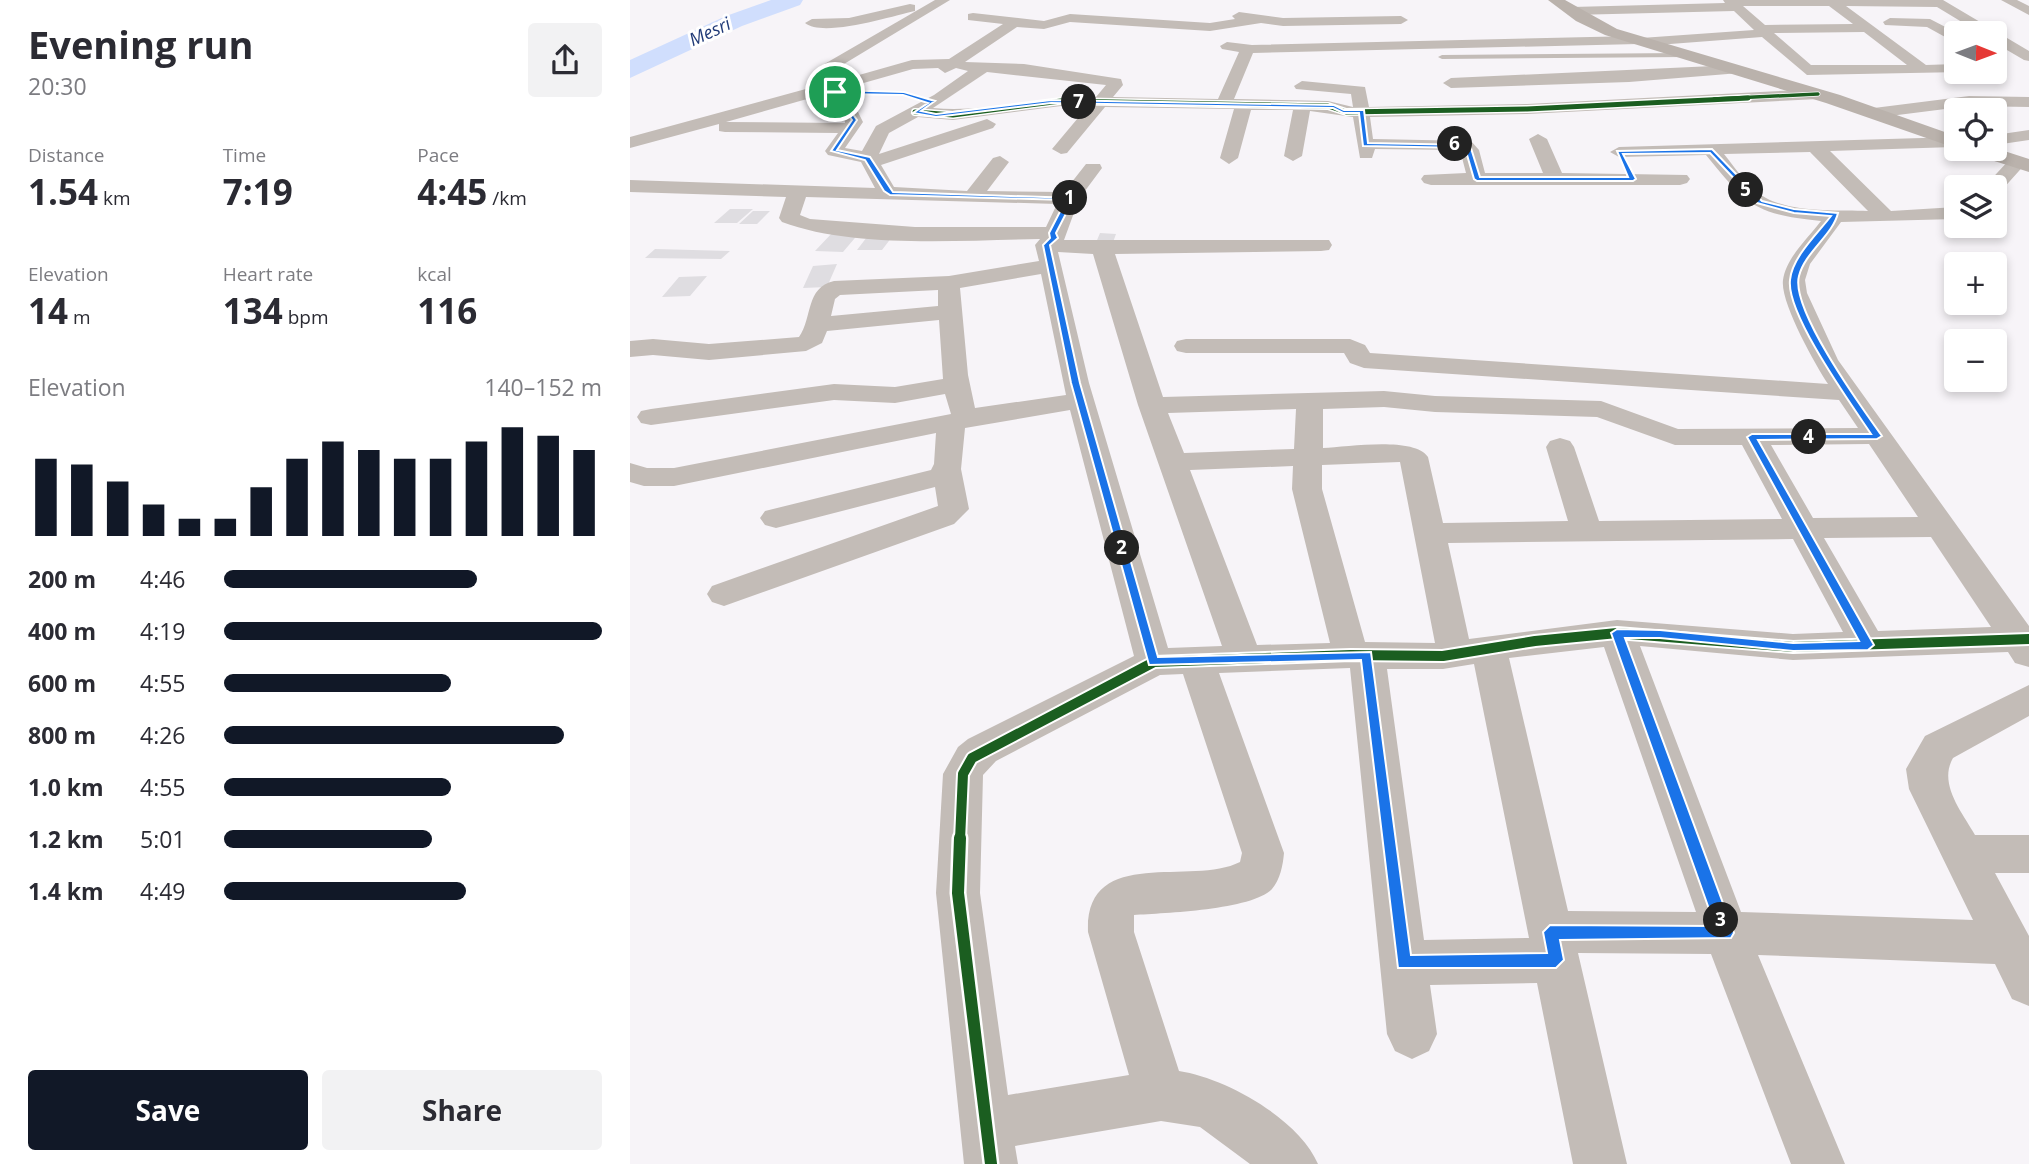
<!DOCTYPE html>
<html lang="en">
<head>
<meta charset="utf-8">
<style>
  body { margin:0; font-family:"Open Sans",sans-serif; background:#f2f2f3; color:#2b2b33; height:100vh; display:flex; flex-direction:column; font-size:26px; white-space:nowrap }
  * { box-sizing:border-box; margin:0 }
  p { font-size:23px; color:#7c7c81 }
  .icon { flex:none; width:38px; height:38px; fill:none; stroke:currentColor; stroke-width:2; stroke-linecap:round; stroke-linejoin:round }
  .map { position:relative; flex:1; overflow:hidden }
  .panel { display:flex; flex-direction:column; background:#fff; width:630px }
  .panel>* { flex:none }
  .needle { width:46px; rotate:91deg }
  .controls { position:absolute; left:1314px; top:21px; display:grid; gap:14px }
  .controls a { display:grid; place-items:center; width:63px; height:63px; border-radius:7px; background:#fff; box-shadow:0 4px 10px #0003; font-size:35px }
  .pin { position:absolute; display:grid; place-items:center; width:60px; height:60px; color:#fff; margin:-30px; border:4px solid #fff; border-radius:50%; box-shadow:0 2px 7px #0007 }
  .km { position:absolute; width:35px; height:35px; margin:-18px; border-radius:50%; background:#222; color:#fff; font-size:19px; line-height:35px; text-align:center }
  .round { display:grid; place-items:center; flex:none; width:74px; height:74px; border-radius:7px; background:#f2f2f3 }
  .head { display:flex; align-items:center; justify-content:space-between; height:119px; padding:0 28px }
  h1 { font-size:38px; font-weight:700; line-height:52px }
  .stats { display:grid; grid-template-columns:repeat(3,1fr); gap:10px; height:119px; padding:7px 28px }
  .stats div { display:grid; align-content:center }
  .stats b { font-size:35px; font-weight:700 }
  .stats small { font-size:19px; font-weight:400 }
  .stats p { font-size:19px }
  .chart { height:196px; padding:14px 28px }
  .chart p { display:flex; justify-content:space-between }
  .chart svg { width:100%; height:126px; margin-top:7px; stroke:#111827; stroke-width:6 }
  .cta { display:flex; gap:14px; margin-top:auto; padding:14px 28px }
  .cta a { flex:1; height:80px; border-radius:7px; background:#111827; color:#fff; font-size:28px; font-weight:700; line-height:80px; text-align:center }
  .cta a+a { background:#f2f2f3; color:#2b2b33 }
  ul { padding:0 28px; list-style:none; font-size:23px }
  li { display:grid; grid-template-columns:112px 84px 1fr; align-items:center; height:52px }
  li i { height:18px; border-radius:9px; background:#111827 }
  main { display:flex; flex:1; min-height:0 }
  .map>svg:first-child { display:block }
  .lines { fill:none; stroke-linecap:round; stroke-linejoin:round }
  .river { fill:#d0defd; fill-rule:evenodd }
  .building { fill:#dfdde1 }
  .lane { fill:#c3bcb7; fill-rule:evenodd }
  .street { fill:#c3bcb7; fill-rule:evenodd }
  .secondary { fill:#bab2ac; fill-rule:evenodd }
  .cycleway-far3-casing { stroke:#fff; stroke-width:5 }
  .cycleway-far2-casing { stroke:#fff; stroke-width:8 }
  .cycleway-far1-casing { stroke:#fff; stroke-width:14 }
  .cycleway-casing { stroke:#fff; stroke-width:17 }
  .cycleway-far3 { stroke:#1b5e20; stroke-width:3.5 }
  .cycleway-far2 { stroke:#1b5e20; stroke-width:5 }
  .cycleway-far1 { stroke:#1b5e20; stroke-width:10 }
  .cycleway { stroke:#1b5e20; stroke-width:12 }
  .route { fill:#1a73e8; stroke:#fff; stroke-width:2; fill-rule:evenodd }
  .labels { text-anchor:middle; stroke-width:6; stroke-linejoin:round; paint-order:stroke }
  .far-water-label { font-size:18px; font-style:italic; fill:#203a77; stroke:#fff }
</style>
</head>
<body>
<main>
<section class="panel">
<div class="head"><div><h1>Evening run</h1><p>20:30</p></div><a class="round"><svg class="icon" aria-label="share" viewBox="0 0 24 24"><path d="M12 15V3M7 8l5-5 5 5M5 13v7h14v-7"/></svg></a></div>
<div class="stats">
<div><p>Distance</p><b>1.54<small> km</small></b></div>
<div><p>Time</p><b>7:19</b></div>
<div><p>Pace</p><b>4:45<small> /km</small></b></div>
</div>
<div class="stats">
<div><p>Elevation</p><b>14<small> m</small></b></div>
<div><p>Heart rate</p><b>134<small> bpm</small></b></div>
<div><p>kcal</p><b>116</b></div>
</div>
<div class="chart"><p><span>Elevation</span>140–152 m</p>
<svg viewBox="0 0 160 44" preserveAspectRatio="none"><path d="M5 44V17M15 44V19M25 44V25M35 44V33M45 44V38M55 44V38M65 44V27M75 44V17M85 44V11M95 44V14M105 44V17M115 44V17M125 44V11M135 44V6M145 44V9M155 44V14"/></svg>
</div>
<ul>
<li><b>200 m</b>4:46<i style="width:67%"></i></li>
<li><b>400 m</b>4:19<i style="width:100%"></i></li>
<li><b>600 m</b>4:55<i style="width:60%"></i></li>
<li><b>800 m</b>4:26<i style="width:90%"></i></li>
<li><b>1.0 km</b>4:55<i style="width:60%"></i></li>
<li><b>1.2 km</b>5:01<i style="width:55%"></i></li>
<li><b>1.4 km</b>4:49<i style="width:64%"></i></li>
</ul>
<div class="cta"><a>Save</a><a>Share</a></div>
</section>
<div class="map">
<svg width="1399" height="1164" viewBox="0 0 1399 1164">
  <rect width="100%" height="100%" fill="#f7f4f8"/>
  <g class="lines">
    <!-- river -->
    <path class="river" d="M141 0H173L170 5 112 26 0 78V60L96 16Z"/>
  </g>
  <!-- building -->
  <path class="building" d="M100 209H123L107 223H84Z
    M123 211H140L127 224H109Z
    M203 232H230L213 252 185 251Z
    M240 233H265L252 250H227Z
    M470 233 486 234 482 245H465Z
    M25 249 100 251 91 259 15 258Z
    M207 264 197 287 173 288 183 266Z
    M77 276 60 296 32 297 49 277Z"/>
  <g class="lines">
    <!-- lane -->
    <path class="lane" d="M1052 53 1055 57 812 59 808 57 812 55Z"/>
    <!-- street -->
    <path class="street" d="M305 0H320L204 70 222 77 282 60 319 59 373 24 338 20V14L343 13 414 21 440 14 580 23 605 19 602 16 609 12 653 18 771 16 778 20 771 24 653 26 631 23 580 31 440 22 414 29 387 27 335 62 394 64 491 79 493 85 483 97 588 99 609 52 592 49 590 46 597 42 622 45 1005 36 1011 38 1124 30 1104 11 942 15 935 11 942 7 1095 3 1093 0H1313L1399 51V61L1394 60 1365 43V33H1350L1307 7 1216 6 1296 65 1326 64V72H1332L1177 75 1132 37 1014 46 1008 44 623 53 604 99 698 101 723 107 721 94 666 89 664 86 672 81 735 87 739 107 897 104 1188 89 1196 94 1188 99 897 114 740 117 743 139 841 141 849 150 855 173H913L899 139 908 134 917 139 932 173 1057 175 1060 179 1057 183 1050 185H801L794 183 791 179 794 175 836 173 830 150 745 149 742 158H730L723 117 680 111 672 156 663 161 654 156 663 110H621L608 158 599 164 590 158 604 109 475 107 437 153 431 154 422 149 458 106H431L323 120 288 117 259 133 249 154 357 119 366 124 363 128 251 165 264 187 337 191 363 158 370 156 379 162 357 191 434 192 456 164H470L472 168 449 199 434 240H699L702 245 699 250 691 251 485 254 533 397 754 391 805 396 971 401 1048 429 1228 428 1209 400 734 368 720 363 714 353H556L547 351 544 346 547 341 556 339H720L735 345 740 353 1198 384C1185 364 1150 302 1153 280 1156 258 1178 238 1191 221 1123 214 1117 205 1076 155L989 157 980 152 989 147 1326 137 1324 147 1200 151 1261 211 1326 207V219L1211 222 1180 264 1175 280 1177 293 1208 360 1399 626V667L1385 663 1378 652 1163 660 1010 646 1111 912 1343 920 1279 789 1276 769 1295 736 1399 685V716L1323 758C1308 784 1332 812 1345 835H1399V873H1365L1399 936V1006L1382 999 1365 964 1128 955 1215 1164H1161L1081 954 948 953 997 1164H943L907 983 800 985 807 1034 799 1051 782 1059 765 1051 757 1034 720 668 589 673 654 853C653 865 650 880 642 889 622 910 534 913 504 915V932L549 1071C596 1078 669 1119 688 1164H620L570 1127 531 1121 385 1146 388 1164H334L306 893 313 774 328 747 338 739 504 656 440 410 335 428 331 469 339 509 324 524 94 606 82 602 77 594 82 586 308 506 305 487 146 528 135 525 130 518 135 511 301 470 304 464 306 433 44 486H14L0 482V463L17 468H44L321 414 315 394 265 403 204 400 21 425 11 423 7 417 11 411 21 409 204 384 265 387 313 379 309 320 197 331 192 343 176 351 79 360 23 355 0 357V341L23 339 79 344 169 337C183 317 175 288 204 281L319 276 409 261 405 245 410 239C332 240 224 249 152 222L149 218 156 197 0 192V180L245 188 231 162 198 155 195 151 208 133 95 132 89 131V124L0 148V137L205 81 192 76 188 69 191 66ZM1113 6H1199L1223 24 1135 25ZM1234 32 1277 65H1181L1144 33ZM308 68 315 73 326 68 338 71 304 95 246 126 232 151 215 148 233 122 228 112 222 111 214 116 215 123 96 122 283 69ZM357 72 476 85 466 97C412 96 357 113 303 108ZM1180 152 1238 211C1207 210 1164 213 1136 198 1119 189 1106 169 1094 154ZM176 197 427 204 416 227H285L180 219 170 215ZM428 252 463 254 508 405 592 646 538 648 459 383ZM411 274 436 395 345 408 338 375 330 288ZM308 290V306L201 316 205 299 210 295ZM754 407 805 412 967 417 1045 445H1112L1152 519 969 521 944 447 940 441 930 438 920 441 916 447 938 521 813 523 798 457C784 436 717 447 693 448V409ZM666 409 664 449 554 453 538 413ZM1239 444 1288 517 1183 518 1141 445ZM770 462 805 643 735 642 692 489V465ZM663 466 662 489 700 643 627 645 560 470ZM1301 537 1361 627 1248 631 1194 538ZM1163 539 1213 632 1163 634 987 620 839 639 818 543ZM974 647 1066 912 938 911 879 658ZM844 664 899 938 794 940 757 669H813ZM553 674 612 853 610 862C561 887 455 844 458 932L499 1075 378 1095 350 893 353 775 366 761 530 675Z
      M1371 0H1387L1399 6V15Z
      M280 4 285 5V11C262 16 193 38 175 23L182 19 219 18Z
      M1260 18 1300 19 1327 33 1326 43 1297 27 1255 25 1253 22Z
      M1105 65 1110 67V73L999 82 821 88 813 83 821 78Z
      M1339 96 1399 97V107L1339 106 1244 118 1236 113 1244 108Z
      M1399 130V140L1365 145V135Z
      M1388 156 1397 162 1371 191 1365 193V187H1354L1381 158Z"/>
    <!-- secondary -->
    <path class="secondary" d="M918 0H935L987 29 1210 95 1326 136 1328 149 1196 103 975 35 946 21Z
      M1365 148 1399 159V172L1339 153 1336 149Z"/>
    <defs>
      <path id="cycleway-far3" d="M1084 99 1188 94"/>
      <path id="cycleway-far2" d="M285 112 323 115 431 101 698 106 716 112 897 109 1118 98"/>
      <path id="cycleway-far1" d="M330 840 333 774 342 758 524 662 721 655 813 656 905 641 987 633 1163 647 1399 639"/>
      <path id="cycleway" d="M330 838 328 893 361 1164"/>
    </defs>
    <!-- cycleway-far3 casing -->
    <use href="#cycleway-far3" class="cycleway-far3-casing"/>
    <!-- cycleway-far2 casing -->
    <use href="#cycleway-far2" class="cycleway-far2-casing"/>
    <!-- cycleway-far1 casing -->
    <use href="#cycleway-far1" class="cycleway-far1-casing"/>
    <!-- cycleway casing -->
    <use href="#cycleway" class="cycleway-casing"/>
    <!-- cycleway-far3 -->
    <use href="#cycleway-far3" class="cycleway-far3"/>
    <!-- cycleway-far2 -->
    <use href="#cycleway-far2" class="cycleway-far2"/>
    <!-- cycleway-far1 -->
    <use href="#cycleway-far1" class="cycleway-far1"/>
    <!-- cycleway -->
    <use href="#cycleway" class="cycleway"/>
  </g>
  <!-- route -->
  <path class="route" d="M205 90 274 92 305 101 291 111 306 114 421 100 704 105 714 110H734L738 143 840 145 850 177H998L987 151 1082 149 1132 201 1164 209 1208 213C1203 235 1175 252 1169 276 1160 309 1232 408 1252 436L1247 439 1128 440 1244 645 1238 650 1163 651 1030 638H995L1104 933 1101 938 930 940 934 960 926 968H768L731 660 519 665 441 383 413 245 420 238 419 233 436 200 260 195 254 191 235 160 201 151 222 120 202 92ZM209 94 273 95 298 103 283 113 306 117 421 103 703 108 713 113H729L733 146 835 148 844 179 847 181H1003L1006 179 993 154 1080 153 1127 203 1164 213 1201 216C1188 233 1162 257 1160 280 1156 314 1221 404 1241 434H1122L1117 437 1229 641 1163 643 1030 630 987 629 981 633 1085 926 920 925 913 932 917 953 781 955 741 652 528 657 450 383 420 245 428 238 426 233 444 198 263 192 240 157 207 150 227 120Z"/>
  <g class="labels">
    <!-- far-water labels -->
    <g class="far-water-label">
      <text transform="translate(80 32) rotate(-25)" y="6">Mesri</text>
    </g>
  </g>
</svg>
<div class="controls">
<a><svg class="needle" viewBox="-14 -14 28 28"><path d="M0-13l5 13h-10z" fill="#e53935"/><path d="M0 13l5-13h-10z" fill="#7c7c81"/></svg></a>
<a><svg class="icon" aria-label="locate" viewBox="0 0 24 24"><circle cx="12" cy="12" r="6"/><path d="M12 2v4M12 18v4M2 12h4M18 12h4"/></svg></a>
<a><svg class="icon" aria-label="layers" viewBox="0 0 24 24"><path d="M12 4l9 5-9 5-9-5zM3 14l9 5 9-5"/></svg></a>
<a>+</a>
<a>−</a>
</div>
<div class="pin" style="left:205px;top:92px;background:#1e9e55"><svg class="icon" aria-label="arrive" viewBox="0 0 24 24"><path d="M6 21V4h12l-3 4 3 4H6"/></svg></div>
<b class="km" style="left:440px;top:198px">1</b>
<b class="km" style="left:492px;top:548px">2</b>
<b class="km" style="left:1091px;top:920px">3</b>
<b class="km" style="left:1179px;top:437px">4</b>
<b class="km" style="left:1116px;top:190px">5</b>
<b class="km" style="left:825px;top:144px">6</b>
<b class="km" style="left:449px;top:102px">7</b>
</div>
</main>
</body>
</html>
